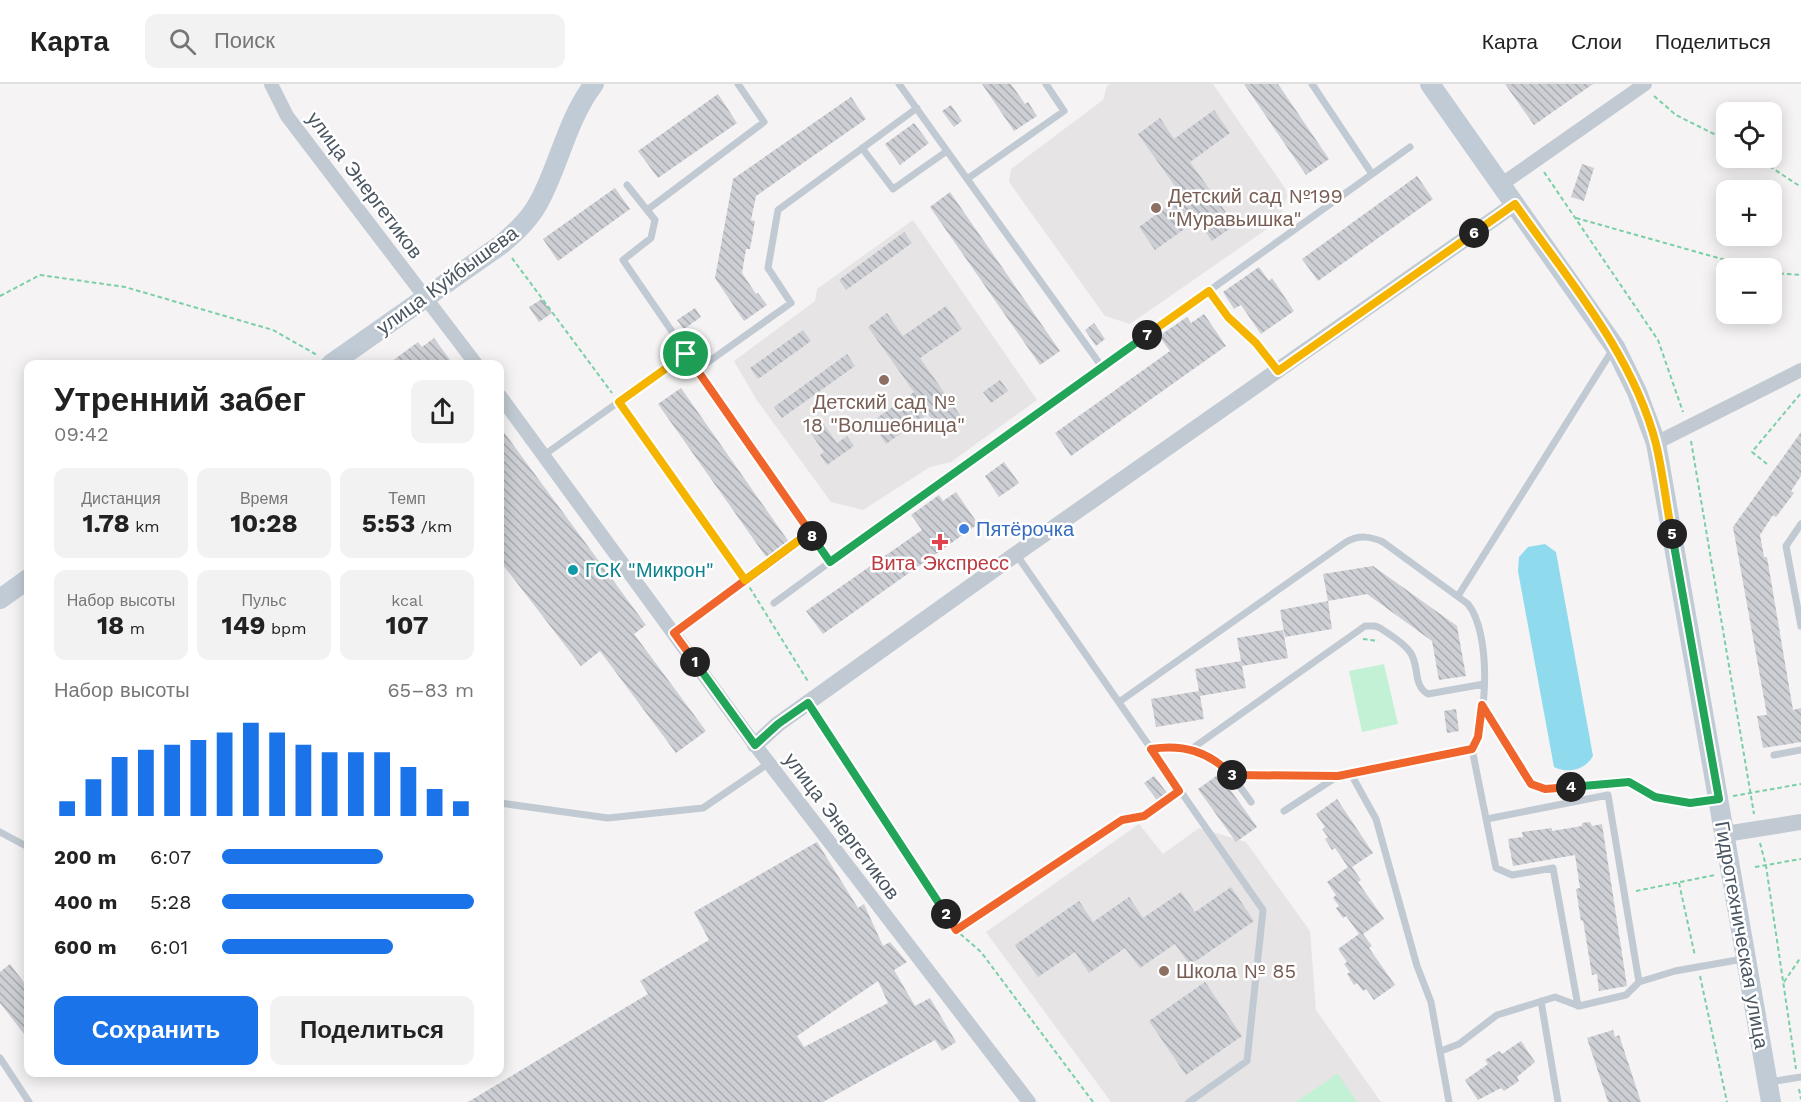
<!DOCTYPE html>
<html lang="ru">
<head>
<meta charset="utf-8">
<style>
  body { margin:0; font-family:"Work Sans",sans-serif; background:#f2f2f2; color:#222; height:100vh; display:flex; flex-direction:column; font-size:22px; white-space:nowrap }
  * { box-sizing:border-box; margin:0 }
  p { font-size:20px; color:#767676 }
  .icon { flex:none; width:33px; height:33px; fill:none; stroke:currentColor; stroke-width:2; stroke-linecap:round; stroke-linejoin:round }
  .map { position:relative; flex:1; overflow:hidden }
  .side { position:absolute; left:24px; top:276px; width:480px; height:717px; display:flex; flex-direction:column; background:#fff; border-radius:12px; box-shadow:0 3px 15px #0003 }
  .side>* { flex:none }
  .fabs { position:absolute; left:1716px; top:18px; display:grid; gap:12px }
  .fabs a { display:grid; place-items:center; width:66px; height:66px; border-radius:12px; background:#fff; box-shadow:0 3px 15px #0003; font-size:30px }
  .pin { position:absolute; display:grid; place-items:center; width:51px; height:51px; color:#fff; margin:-26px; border:3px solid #fff; border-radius:50%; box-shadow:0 2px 6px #0007 }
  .km { position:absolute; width:30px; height:30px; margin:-15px; border-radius:50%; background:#222; color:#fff; font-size:16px; line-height:30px; text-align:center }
  .round { display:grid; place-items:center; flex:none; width:63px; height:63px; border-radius:12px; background:#f2f2f2 }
  .head { display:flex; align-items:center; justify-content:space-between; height:102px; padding:0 30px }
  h1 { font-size:33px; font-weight:700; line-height:45px }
  .stats { display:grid; grid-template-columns:repeat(3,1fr); gap:9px; height:102px; padding:6px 30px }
  .stats div { display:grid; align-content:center; border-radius:12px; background:#f2f2f2; text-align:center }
  .stats b { font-size:26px; font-weight:700 }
  .stats small { font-size:16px; font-weight:400 }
  .stats p { font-size:16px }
  .chart { height:168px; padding:12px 30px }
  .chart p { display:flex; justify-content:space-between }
  .chart svg { width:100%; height:108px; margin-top:6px; stroke:#1a73e8; stroke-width:6 }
  .primary-button { display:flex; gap:12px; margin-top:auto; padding:12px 30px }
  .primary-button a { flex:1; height:69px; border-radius:12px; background:#1a73e8; color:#fff; font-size:24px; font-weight:700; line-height:69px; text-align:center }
  .primary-button a+a { background:#f2f2f2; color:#222 }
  ul { padding:0 30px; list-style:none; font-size:20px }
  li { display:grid; grid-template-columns:96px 72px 1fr; align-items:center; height:45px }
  li i { height:15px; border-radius:8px; background:#1a73e8 }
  header { display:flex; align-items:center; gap:36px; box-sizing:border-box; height:84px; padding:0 30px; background:#fff; border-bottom:2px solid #e0e0e0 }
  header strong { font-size:28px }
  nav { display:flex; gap:33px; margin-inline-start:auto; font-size:21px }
  .search { width:420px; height:54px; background:#f2f2f2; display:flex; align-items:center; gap:15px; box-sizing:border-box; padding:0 21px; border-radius:12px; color:#767676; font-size:22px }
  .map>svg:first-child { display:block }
  .education { fill:#e6e4e5 }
  .pitch { fill:#c3f1d5 }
  .water { fill:#90daee }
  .building { fill:url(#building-back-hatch); fill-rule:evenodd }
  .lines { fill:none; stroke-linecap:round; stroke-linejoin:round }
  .path { stroke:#7ad0a6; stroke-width:2; stroke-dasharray:4.5 3; stroke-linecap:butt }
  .service { stroke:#c1cad2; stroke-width:7 }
  .minor { stroke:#c1cad2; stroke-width:14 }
  .tertiary { stroke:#c1cad2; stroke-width:16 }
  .secondary { stroke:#c1cbd6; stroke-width:20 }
  .split-1-casing { stroke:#fff; stroke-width:12 }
  .split-2-casing { stroke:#fff; stroke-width:12 }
  .split-3-casing { stroke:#fff; stroke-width:12 }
  .split-4-casing { stroke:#fff; stroke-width:12 }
  .split-5-casing { stroke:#fff; stroke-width:12 }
  .split-6-casing { stroke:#fff; stroke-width:12 }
  .split-7-casing { stroke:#fff; stroke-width:12 }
  .split-8-casing { stroke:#fff; stroke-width:12 }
  .split-9-casing { stroke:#fff; stroke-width:12 }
  .split-1 { stroke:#f0652b; stroke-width:8 }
  .split-2 { stroke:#22a559; stroke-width:8 }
  .split-3 { stroke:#f0652b; stroke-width:8 }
  .split-4 { stroke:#f0652b; stroke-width:8 }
  .split-5 { stroke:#22a559; stroke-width:8 }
  .split-6 { stroke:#f5b400; stroke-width:8 }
  .split-7 { stroke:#f5b400; stroke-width:8 }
  .split-8 { stroke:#22a559; stroke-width:8 }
  .split-9 { stroke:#f5b400; stroke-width:8 }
  .education-dot { fill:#8d6e63; stroke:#fff; stroke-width:2 }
  .shop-dot { fill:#3f7fe0; stroke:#fff; stroke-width:2 }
  .health-dot { fill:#e0444e; stroke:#fff; stroke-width:2 }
  .culture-dot { fill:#0f9aa8; stroke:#fff; stroke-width:2 }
  .labels { text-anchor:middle; stroke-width:5; stroke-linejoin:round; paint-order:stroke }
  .street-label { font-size:20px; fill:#4a5661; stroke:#fff }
  .education-label { font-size:20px; fill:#785e54; stroke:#fff; text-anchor:start }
  .shop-label { font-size:20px; fill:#366cbe; stroke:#fff; text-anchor:start }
  .health-label { font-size:20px; fill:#be3a42; stroke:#fff }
  .culture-label { font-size:20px; fill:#0d838f; stroke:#fff; text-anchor:start }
</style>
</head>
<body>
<header>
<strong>Карта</strong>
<div class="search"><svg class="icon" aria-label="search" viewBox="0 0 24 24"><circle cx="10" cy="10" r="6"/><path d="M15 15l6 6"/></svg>Поиск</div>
<nav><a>Карта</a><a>Слои</a><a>Поделиться</a></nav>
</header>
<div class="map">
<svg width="1801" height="1018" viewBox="0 0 1801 1018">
  <defs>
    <pattern id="building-back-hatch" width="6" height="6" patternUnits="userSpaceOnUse" patternTransform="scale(1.5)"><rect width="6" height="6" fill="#cdcfd5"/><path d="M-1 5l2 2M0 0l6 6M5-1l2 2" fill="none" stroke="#a8abb0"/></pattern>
  </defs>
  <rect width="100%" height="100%" fill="#f5f3f3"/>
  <!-- education -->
  <path class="education" d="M1110 0H1213L1285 104 1287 112 1280 136 1130 240 1105 232 1009 98 1011 85 1103 16 1107 2Z
    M913 136 1037 316 951 378 930 383 863 426 831 418 756 315 734 277 815 217 817 205Z
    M1139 740 1163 770 1199 744 1246 758 1310 847 1316 926 1381 1018H1111L986 848Z"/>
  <!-- pitch -->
  <path class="pitch" d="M1384 580 1398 640 1362 648 1349 587Z
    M1337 989 1357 1018H1296L1337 990Z"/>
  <!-- water -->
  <path class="water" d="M1545 460 1556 468 1593 672C1585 686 1568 690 1554 683L1518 487 1519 473 1528 463Z"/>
  <!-- building -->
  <path class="building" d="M982 0H1011L1025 20 1028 18 1037 32 1014 47Z
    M1244 0H1278L1329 75 1306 91Z
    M1505 0H1593L1534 41Z
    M718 10 737 39 658 94 638 67Z
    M851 13 866 35 756 112 751 136 755 137 750 165H746L742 189 756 210 758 209 767 221 744 237 715 194 733 95Z
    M951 21 962 37 954 43 942 27Z
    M1214 26 1230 49 1190 78 1235 141 1212 157 1197 136 1155 166 1139 143 1182 112 1138 50 1160 34 1174 55Z
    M914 39 929 59 900 81 885 60Z
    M1582 80 1594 84 1584 117 1571 113Z
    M1417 92 1433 115 1318 197 1302 175Z
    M615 104 630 125 558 177 543 155Z
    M950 108 1060 267 1040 281 930 123Z
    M904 148 912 159 846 206 839 196Z
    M1259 183 1269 197 1272 194 1294 227 1261 250 1241 221 1234 225 1223 208Z
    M542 215 552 229 539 238 529 223Z
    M946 222 962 245 920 274 962 334 942 349 928 330 886 360 871 338 914 308 868 243 887 229 903 252Z
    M695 224 701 233 684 245 677 236Z
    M1204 230 1226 262 1071 372 1055 349 1170 267 1159 252 1187 233 1191 239Z
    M1094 239 1105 255 1096 262 1085 246Z
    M803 246 811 257 758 295 750 284Z
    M434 254 453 280H388L418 258 422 263Z
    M847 270 855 282 782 334 774 323Z
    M1000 296 1008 307 991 319 983 308Z
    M681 304 791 461 769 477 658 320Z
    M820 335 837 359 847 352 854 362 827 381 820 371 824 368 807 344Z
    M500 343 646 541 634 550 706 647 676 669 600 567 581 582 500 477Z
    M1801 348V392L1791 407 1794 409 1776 433 1773 431 1760 451 1764 473H1767L1793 626 1801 624V658L1763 664 1757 632 1767 631 1733 443Z
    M1004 378 1019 399 999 413 985 392Z
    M956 408 978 440 823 550 806 527 922 446 911 431 939 411 943 417Z
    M1373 482 1457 542 1466 592 1439 596 1432 557 1367 510 1328 517 1323 490Z
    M1328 517 1332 545 1285 553 1280 526Z
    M1283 546 1288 574 1242 582 1237 554Z
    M1241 577 1246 604 1200 612 1204 635 1156 643 1151 615 1199 607 1195 585Z
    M1456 625 1459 647 1447 649 1444 627Z
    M1219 690 1257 743 1236 758 1198 705Z
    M1154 692 1167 709 1157 716 1144 699Z
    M1337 715 1373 769 1352 783 1361 796 1358 798 1384 835 1363 850 1372 862 1369 864 1395 901 1374 916 1366 905 1363 907 1357 899 1354 901 1347 890 1350 888 1344 880 1347 878 1338 865 1359 850 1346 832 1343 834 1336 824 1339 822 1333 814 1336 811 1327 798 1348 783 1335 764 1332 766 1325 755 1328 753 1322 745 1325 743 1316 730Z
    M1590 738 1592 742 1602 740 1627 902 1599 907 1597 890 1592 891 1583 836 1581 837 1576 805 1580 804 1575 771 1513 782 1508 755 1523 753 1522 748 1552 744V747L1582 742V739Z
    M817 758 858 824 864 820 883 862 890 858 907 878 894 886 915 922 930 914 956 958 942 967 935 956 823 1018H468L648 910 640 897 709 856 694 828ZM878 897 888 919 804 963 797 952Z
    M1231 803 1254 837 1190 881 1175 860 1140 884 1125 864 1089 889 1075 868 1038 893 1015 861 1079 817 1093 838 1129 813 1143 834 1181 808 1195 828Z
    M10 880 28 904V955L0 919V888Z
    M1205 898 1242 952 1186 991 1149 937Z
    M1613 946 1615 953 1619 951 1641 1018H1608L1587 954Z
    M1521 957 1535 978 1517 993 1519 997 1504 1007 1501 1004 1478 1016 1465 996 1488 980 1485 976 1499 967 1502 970Z"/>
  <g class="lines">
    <!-- path -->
    <path class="path" d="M1654 12 1676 31 1726 56
      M1757 74 1801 103
      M1544 88 1658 256 1683 328
      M1576 134 1754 184
      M512 174 612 309
      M1772 189 1801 191
      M0 212 40 191 125 203 273 246 317 271
      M624 326 745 496 809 599
      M1691 357 1754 730
      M1767 380 1752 368 1801 309
      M685 540 801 454
      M1363 555 1378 557
      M816 631 956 846 981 868 1093 1018
      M1491 635 1531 700 1545 705 1604 700
      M1245 691 1317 692
      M1609 700 1629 698 1655 713 1690 719 1701 718
      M1733 712 1801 700
      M1760 759 1766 782 1796 985
      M1755 783 1801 775
      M1679 799 1695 872
      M1636 807 1715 791
      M956 846 1122 736 1144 732 1172 712
      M1700 892 1727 1018
      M1784 898 1801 873
      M1799 1005 1801 1015"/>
    <!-- service -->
    <path class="service" d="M899 0 1102 283
      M1312 0 1372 90
      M862 64 893 105 947 67
      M967 95 1064 27 1046 0
      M627 101 655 136 651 154 623 176 830 478 774 519
      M647 126 764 38 738 0
      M1209 207 1228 233 1256 259 1277 286
      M697 286 791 219 768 184 778 126 917 24
      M544 371 686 270
      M1801 440 1786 462 1801 542
      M1016 470 1263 826 1247 977 1189 1018
      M830 478 1410 63
      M1458 512 1613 265
      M1119 618 1346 458C1359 451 1370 452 1383 458L1468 520C1491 549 1488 632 1472 665L1338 692 1284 727
      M1151 665C1202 657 1224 679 1251 718
      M1472 665 1496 784 1512 791 1553 784 1578 922
      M1190 666 1365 542H1375L1380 544C1390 551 1403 558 1410 568 1420 581 1412 601 1428 610L1484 600
      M1774 671 1801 666
      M1351 690 1376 735 1417 882 1431 918 1449 1018
      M500 719 608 734 703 724 769 679
      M1487 735 1608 711 1639 898
      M0 748 28 763
      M1541 917 1558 1018
      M1441 967 1459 960 1497 931 1555 913 1579 922 1626 911 1639 898 1675 887 1743 875
      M0 974 29 1018
      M1769 998 1801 993"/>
    <!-- minor -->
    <path class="minor" d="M271 0 287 32 476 280
      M1502 100 1645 0
      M500 312 755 661 1029 1018
      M1656 359 1801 286"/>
    <!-- tertiary -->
    <path class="tertiary" d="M755 661 778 640 1016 470 1515 120
      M1725 750 1801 738"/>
    <!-- secondary -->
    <path class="secondary" d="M1430 0 1615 263 1637 308 1656 359 1771 1018
      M331 280 502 160C517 147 532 133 541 114 560 77 568 34 594 0
      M0 515 28 495"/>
  </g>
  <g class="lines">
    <defs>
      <path id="split-1" d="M686 270 810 448 674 549 695 578"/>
      <path id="split-2" d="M695 578 755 661 778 640 808 619 946 830"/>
      <path id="split-3" d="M946 830 956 846 1122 736 1144 732 1179 707 1151 665C1183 660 1208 667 1232 691"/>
      <path id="split-4" d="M1232 691 1338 692 1472 665 1478 653 1482 621 1531 700 1545 705 1571 703"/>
      <path id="split-5" d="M1571 703 1629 698 1655 713 1690 719 1719 715 1672 450"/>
      <path id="split-6" d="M1474 149 1515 120C1567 194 1633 270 1656 360 1663 389 1666 420 1672 450"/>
      <path id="split-7" d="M1147 251 1209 207 1228 233 1256 259 1278 287 1474 149"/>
      <path id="split-8" d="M812 452 830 478 1147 251"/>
      <path id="split-9" d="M686 270 619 318 745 496 810 448 812 452"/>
    </defs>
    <!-- split-1 casing -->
    <use href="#split-1" class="split-1-casing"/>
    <!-- split-2 casing -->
    <use href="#split-2" class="split-2-casing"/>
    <!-- split-3 casing -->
    <use href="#split-3" class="split-3-casing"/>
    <!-- split-4 casing -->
    <use href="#split-4" class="split-4-casing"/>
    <!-- split-5 casing -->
    <use href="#split-5" class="split-5-casing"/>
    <!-- split-6 casing -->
    <use href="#split-6" class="split-6-casing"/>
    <!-- split-7 casing -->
    <use href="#split-7" class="split-7-casing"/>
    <!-- split-8 casing -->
    <use href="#split-8" class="split-8-casing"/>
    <!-- split-9 casing -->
    <use href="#split-9" class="split-9-casing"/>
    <!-- split-1 -->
    <use href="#split-1" class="split-1"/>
    <!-- split-2 -->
    <use href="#split-2" class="split-2"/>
    <!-- split-3 -->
    <use href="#split-3" class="split-3"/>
    <!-- split-4 -->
    <use href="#split-4" class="split-4"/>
    <!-- split-5 -->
    <use href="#split-5" class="split-5"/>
    <!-- split-6 -->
    <use href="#split-6" class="split-6"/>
    <!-- split-7 -->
    <use href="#split-7" class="split-7"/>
    <!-- split-8 -->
    <use href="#split-8" class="split-8"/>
    <!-- split-9 -->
    <use href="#split-9" class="split-9"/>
  </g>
  <!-- markers -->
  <g class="education-dot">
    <circle cx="1156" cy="124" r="6"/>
    <circle cx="884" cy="296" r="6"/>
    <circle cx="1164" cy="887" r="6"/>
  </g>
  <circle class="shop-dot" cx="964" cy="445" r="6"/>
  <path class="health-dot" d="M937 449h6v6h6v6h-6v6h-6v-6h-6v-6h6z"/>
  <circle class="culture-dot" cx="573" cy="486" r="6"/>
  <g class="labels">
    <!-- street labels -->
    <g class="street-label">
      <text transform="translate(365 101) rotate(53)" y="7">улица Энергетиков</text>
      <text transform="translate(447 196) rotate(-36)" y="7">улица Куйбышева</text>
      <text transform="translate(842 742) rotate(53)" y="7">улица Энергетиков</text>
      <text transform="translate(1742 851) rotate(80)" y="7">Гидротехническая улица</text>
    </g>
    <!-- education labels -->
    <g class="education-label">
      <text x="1168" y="119">Детский сад №199<tspan x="1168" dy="23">"Муравьишка"</tspan></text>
      <text x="884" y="325" text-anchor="middle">Детский сад №<tspan x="884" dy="23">18 "Волшебница"</tspan></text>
      <text x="1176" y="894">Школа № 85</text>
    </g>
    <!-- shop labels -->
    <g class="shop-label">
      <text x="976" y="452">Пятёрочка</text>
    </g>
    <!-- health labels -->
    <g class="health-label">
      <text x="940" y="486">Вита Экспресс</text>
    </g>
    <!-- culture labels -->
    <g class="culture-label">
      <text x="585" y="493">ГСК "Микрон"</text>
    </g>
  </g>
</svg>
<div class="fabs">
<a><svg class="icon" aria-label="locate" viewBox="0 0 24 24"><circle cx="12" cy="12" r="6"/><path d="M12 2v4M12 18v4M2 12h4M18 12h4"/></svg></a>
<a>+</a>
<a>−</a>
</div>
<div class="pin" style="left:686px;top:270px;background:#1e9e55"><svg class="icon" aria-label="arrive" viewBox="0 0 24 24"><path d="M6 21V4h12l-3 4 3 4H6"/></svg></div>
<b class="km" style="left:695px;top:578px">1</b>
<b class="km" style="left:946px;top:830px">2</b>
<b class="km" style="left:1232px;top:691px">3</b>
<b class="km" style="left:1571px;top:703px">4</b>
<b class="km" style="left:1672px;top:450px">5</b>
<b class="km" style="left:1474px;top:149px">6</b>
<b class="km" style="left:1147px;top:251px">7</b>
<b class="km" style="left:812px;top:452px">8</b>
<section class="side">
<div class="head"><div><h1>Утренний забег</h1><p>09:42</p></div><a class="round"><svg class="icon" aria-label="share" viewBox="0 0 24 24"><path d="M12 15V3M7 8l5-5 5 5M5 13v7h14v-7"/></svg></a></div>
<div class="stats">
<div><p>Дистанция</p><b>1.78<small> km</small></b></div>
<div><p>Время</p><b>10:28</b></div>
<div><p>Темп</p><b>5:53<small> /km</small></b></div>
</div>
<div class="stats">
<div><p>Набор высоты</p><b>18<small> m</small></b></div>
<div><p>Пульс</p><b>149<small> bpm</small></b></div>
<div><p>kcal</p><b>107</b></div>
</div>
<div class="chart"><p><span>Набор высоты</span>65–83 m</p>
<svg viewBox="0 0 160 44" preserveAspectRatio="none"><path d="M5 44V38M15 44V29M25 44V20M35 44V17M45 44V15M55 44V13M65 44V10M75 44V6M85 44V10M95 44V15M105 44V18M115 44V18M125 44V18M135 44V24M145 44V33M155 44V38"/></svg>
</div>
<ul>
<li><b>200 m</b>6:07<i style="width:64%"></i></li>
<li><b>400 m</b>5:28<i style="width:100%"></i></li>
<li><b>600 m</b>6:01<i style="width:68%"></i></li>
</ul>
<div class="primary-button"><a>Сохранить</a><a>Поделиться</a></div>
</section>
</div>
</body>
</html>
